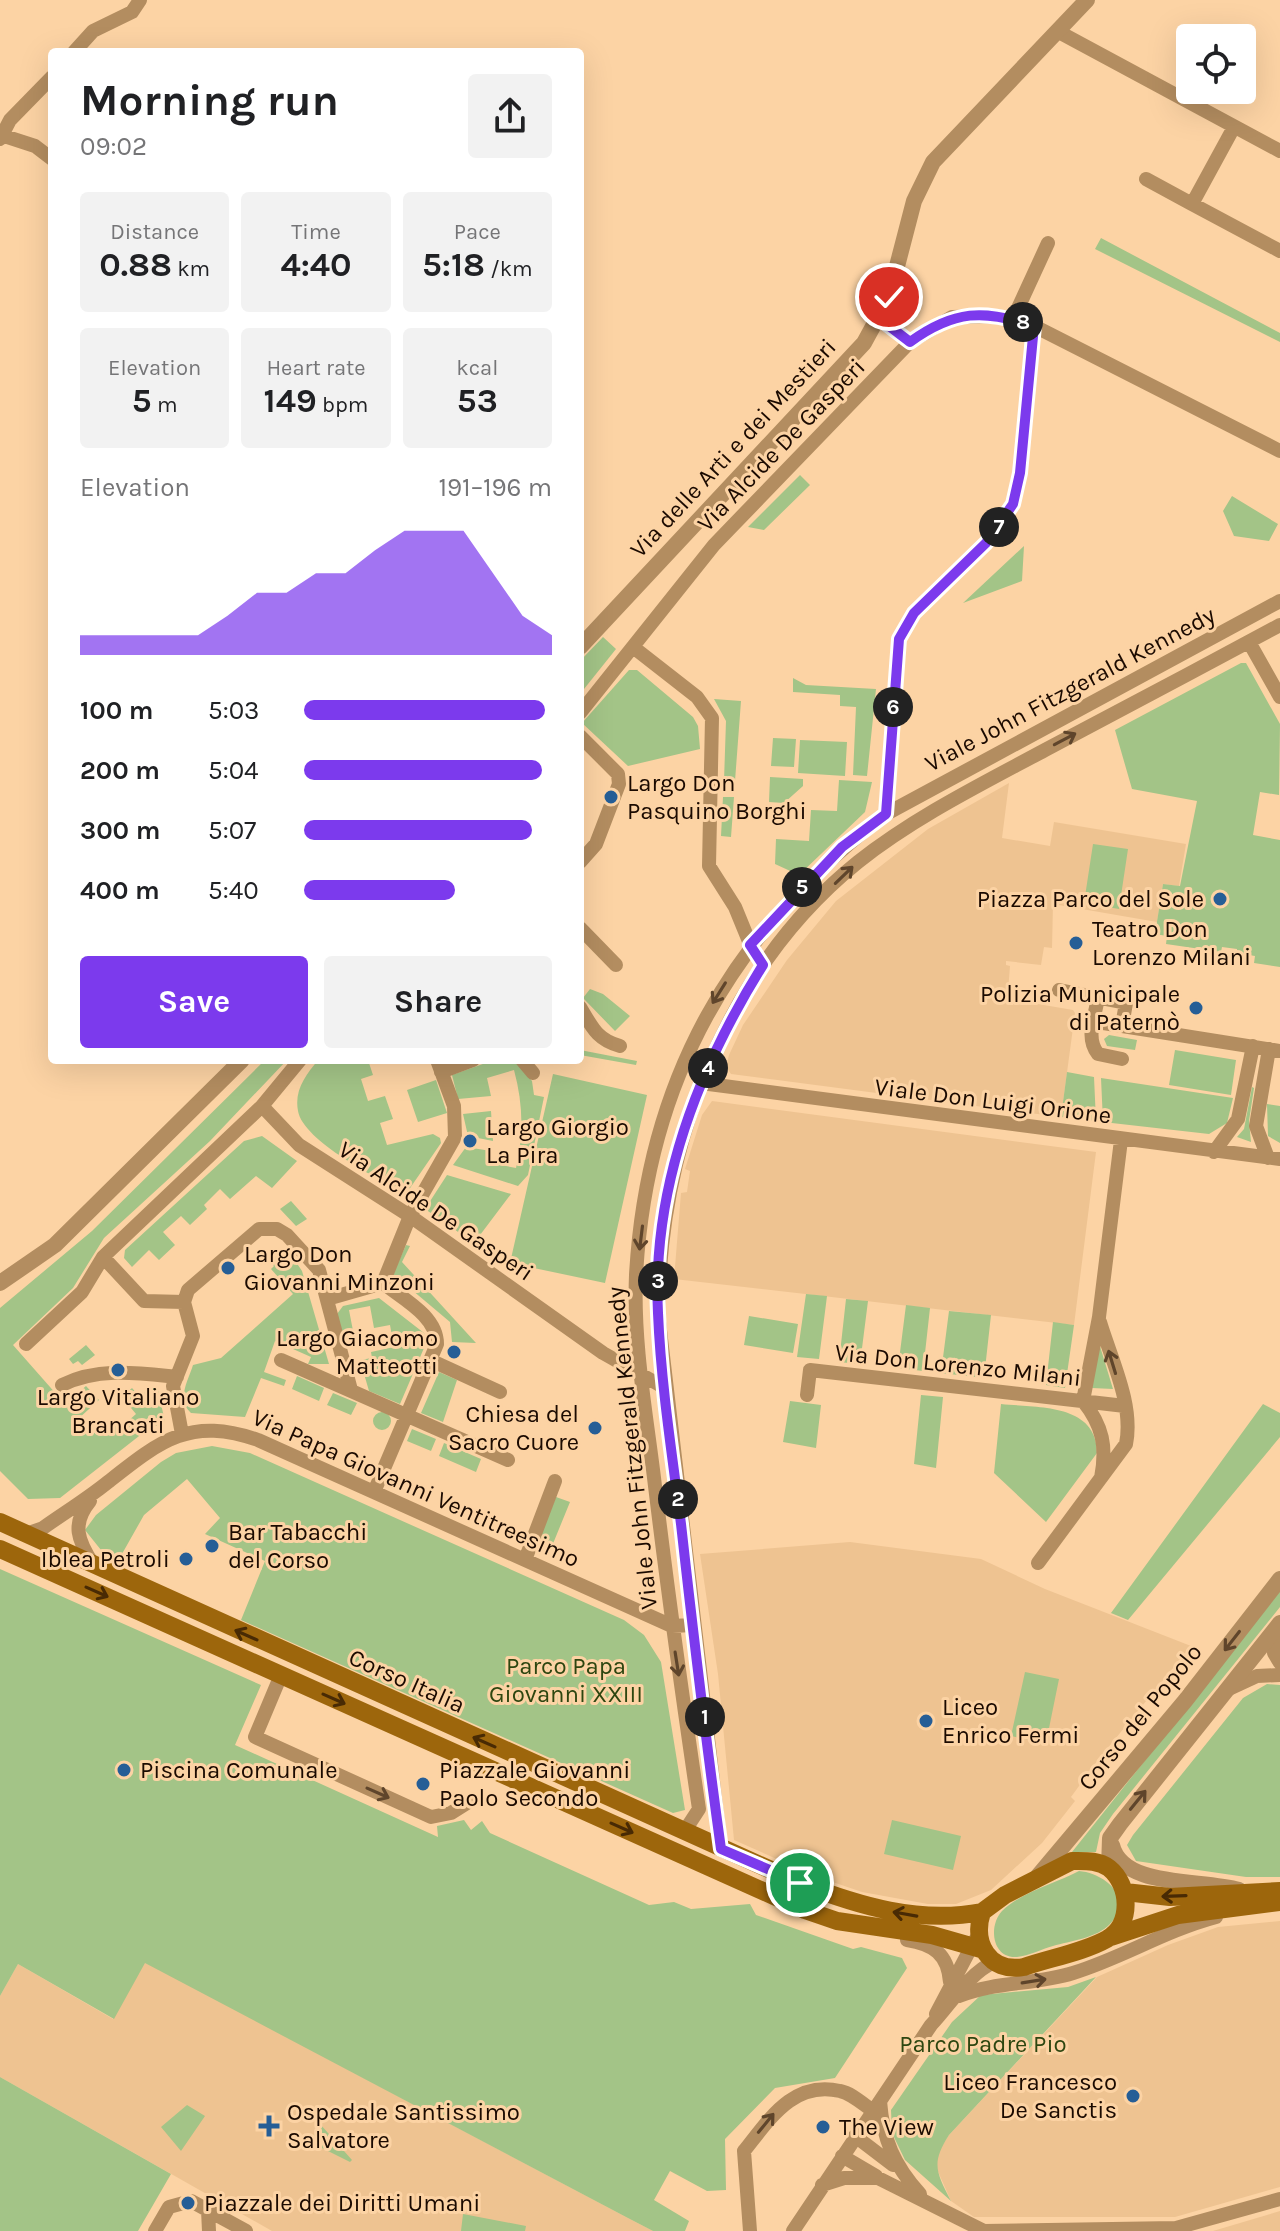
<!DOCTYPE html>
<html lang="en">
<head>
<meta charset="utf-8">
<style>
  body { margin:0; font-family:Karla,sans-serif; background:#f2f2f2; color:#202124; height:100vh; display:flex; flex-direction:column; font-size:30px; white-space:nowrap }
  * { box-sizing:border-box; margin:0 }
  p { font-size:26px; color:#757577 }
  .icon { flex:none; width:44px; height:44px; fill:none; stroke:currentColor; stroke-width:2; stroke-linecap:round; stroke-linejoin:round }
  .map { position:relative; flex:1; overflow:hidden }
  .sheet { position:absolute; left:48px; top:48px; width:536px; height:1016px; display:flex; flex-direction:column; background:#fff; border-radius:8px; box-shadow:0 8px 32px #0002 }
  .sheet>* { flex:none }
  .buttons { position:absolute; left:1176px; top:24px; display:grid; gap:16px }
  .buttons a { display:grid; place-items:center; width:80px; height:80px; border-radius:8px; background:#fff; box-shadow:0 8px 32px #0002; font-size:40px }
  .pin { position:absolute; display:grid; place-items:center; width:68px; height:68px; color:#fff; margin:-34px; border:4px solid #fff; border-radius:50%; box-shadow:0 2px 8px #0007 }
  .km { position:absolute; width:40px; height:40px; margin:-20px; border-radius:50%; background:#222; color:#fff; font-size:22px; line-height:40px; text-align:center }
  .round { display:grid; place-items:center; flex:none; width:84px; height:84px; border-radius:8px; background:#f2f2f2 }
  .overview { display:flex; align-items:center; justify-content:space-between; height:136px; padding:0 32px }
  h1 { font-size:44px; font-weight:700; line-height:60px }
  .stats { display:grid; grid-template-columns:repeat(3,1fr); gap:12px; height:136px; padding:8px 32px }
  .stats div { display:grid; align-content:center; border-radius:8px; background:#f2f2f2; text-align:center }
  .stats b { font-size:34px; font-weight:700 }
  .stats small { font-size:22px; font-weight:400 }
  .stats p { font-size:22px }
  .chart { height:224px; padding:16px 32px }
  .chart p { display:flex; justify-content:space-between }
  .chart svg { width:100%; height:144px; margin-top:8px; fill:#7c3aed; opacity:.7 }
  .cta { display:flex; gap:16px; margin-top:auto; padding:16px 32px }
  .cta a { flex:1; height:92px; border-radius:8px; background:#7c3aed; color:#fff; font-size:32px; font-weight:700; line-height:92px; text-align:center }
  .cta a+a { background:#f2f2f2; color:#202124 }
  ul { padding:0 32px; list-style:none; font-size:26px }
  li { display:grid; grid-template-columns:128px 96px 1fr; align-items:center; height:60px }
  li i { height:20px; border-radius:10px; background:#7c3aed }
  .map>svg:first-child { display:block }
  .built { fill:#eec391 }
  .green { fill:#a3c487 }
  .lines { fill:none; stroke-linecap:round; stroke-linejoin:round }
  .minor { stroke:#b38d60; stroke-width:14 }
  .tertiary { stroke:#b38d60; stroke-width:16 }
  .secondary { stroke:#9d660c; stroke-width:18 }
  .oneway { stroke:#5f452b }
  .oneway2 { stroke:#482a04 }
  .route-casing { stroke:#fff; stroke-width:16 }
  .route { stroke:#7c3aed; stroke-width:10 }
  .poi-dot { fill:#265e96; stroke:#fcd3a4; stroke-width:3 }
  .labels { text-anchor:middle; stroke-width:6; stroke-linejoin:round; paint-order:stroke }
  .street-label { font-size:24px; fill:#1b0a00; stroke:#fcd3a4 }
  .poi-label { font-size:24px; fill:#1b0a00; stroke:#fcd3a4; text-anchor:start }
  .park-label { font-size:24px; fill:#2d4610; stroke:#fcd3a4 }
</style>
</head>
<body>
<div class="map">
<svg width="1280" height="2231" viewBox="0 0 1280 2231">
  <rect width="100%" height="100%" fill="#fcd3a4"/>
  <!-- built -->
  <path class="built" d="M1009 783 1002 838 1050 846 1054 822 1186 844 1179 886 1163 884 1157 922 1053 904 1052 948 1044 947 1041 965 1006 961V965L1010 966 1007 1004 1013 1005 1014 1000 1073 1010 1075 1013 1061 1117 731 1074 726 1067 729 1055 743 1025 787 960 836 901 928 829Z
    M712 1101 1096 1152 1074 1325 674 1279 681 1193 687 1192 690 1171 685 1169 702 1115Z
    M850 1542 981 1559 1045 1589 1191 1646 1098 1760 1071 1797 1075 1801 1042 1843 991 1890 956 1904H928L862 1892 815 1876 734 1840 718 1674 700 1554Z
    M1280 1921V2187L1175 2217H974L951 2201 936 2167V2155L949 2135 1097 1977 1168 1945 1218 1927Z
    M145 1962 626 2217 653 2231H272L0 2077V1996L18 1964 113 2019Z
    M1280 2211V2231H1213Z"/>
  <!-- green -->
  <path class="green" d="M1101 238 1280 333V342L1095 249Z
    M800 475 810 485 764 530 748 527Z
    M1232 496 1278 524 1269 541 1234 536 1223 511Z
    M1024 546 1022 581 963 603Z
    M603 637 616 649 580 694V661Z
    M1241 663H1246L1280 724 1279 795 1260 792 1253 835 1280 840V967L1254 963 1255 956 1237 953V949L1222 947 1221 952 1166 944 1167 936 1155 934 1163 884 1180 886 1197 801 1132 789 1115 730Z
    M629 670H637L693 717 698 726 700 749 628 766 582 723Z
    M793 678 806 685 876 689 867 776 853 775 856 707 840 706V695L793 692Z
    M714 699 741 701 735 781H724L726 721Z
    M773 738 796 739 794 767 771 766Z
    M800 740 847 742 845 776 798 773Z
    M770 777 803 779V786L784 803 769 802Z
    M839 780 872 782 865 812 799 875 775 864 776 839 809 841 811 810 837 811Z
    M723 797H734L731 837 721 836Z
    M1093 844 1128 849 1119 909 1084 903Z
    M590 989 603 994 630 1016 615 1031 583 998Z
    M1109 1035 1137 1040 1135 1050 1107 1046 1104 1039Z
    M580 1050 637 1061 636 1065 580 1055Z
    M1175 1050 1236 1060 1231 1095 1169 1085Z
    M265 1060H287L210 1141 104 1238 73 1288 13 1345 65 1404 86 1386 99 1400 78 1419 92 1435 110 1419 119 1429 136 1414 122 1397 132 1388 139 1396 152 1387 158 1390 165 1422 148 1429 60 1498 28 1499 0 1471V1308L92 1231Z
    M318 1060H368L373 1075 361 1079 368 1101 385 1096 393 1119 380 1123 387 1145 433 1134 440 1138 441 1143 406 1194C380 1180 303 1141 298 1111 294 1090 306 1075 318 1060Z
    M494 1060H515L532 1081 534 1095 544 1097 528 1175 518 1186 453 1165 466 1147 491 1151V1163L516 1168C524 1135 523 1103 514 1070L487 1078 491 1096 458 1099 452 1075Z
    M1067 1072 1094 1077 1096 1121 1061 1117Z
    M553 1074 647 1095 605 1283 510 1263Z
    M1101 1078 1233 1098 1227 1123 1209 1134 1103 1122Z
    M436 1080 447 1113 418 1122 407 1090Z
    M1252 1087 1254 1088 1249 1121 1251 1142 1237 1137 1244 1129Z
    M1267 1104 1280 1106V1143L1268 1136Z
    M491 1111 493 1141 468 1136 463 1114Z
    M262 1136 297 1161 272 1188 256 1176 230 1199 220 1189 204 1205 207 1209 190 1225 181 1216 163 1232 175 1245 159 1260 149 1250 132 1267 124 1258 125 1250 244 1141Z
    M447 1175 511 1194 474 1243 425 1209Z
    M291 1201 307 1219 296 1226 280 1209Z
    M406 1245 410 1246 402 1262 476 1343 452 1342 450 1322 393 1274Z
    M279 1255 296 1262 302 1271 329 1364H308L311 1357 275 1341 264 1372 286 1380 284 1386 261 1378 245 1417 191 1413C176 1400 188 1381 193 1365L221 1358 293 1294 271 1269 274 1266 269 1260Z
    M806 1294 827 1296 819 1359 797 1357Z
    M379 1298 424 1333 427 1341 400 1404 369 1391 360 1360 372 1358 371 1352 394 1347 390 1325 374 1328 370 1306 349 1310 354 1336 349 1338 351 1345 345 1347 337 1314 343 1306Z
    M846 1299 868 1301 860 1364 839 1362Z
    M906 1305 930 1308 923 1371 898 1368Z
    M949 1311 991 1315 984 1378 941 1373Z
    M749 1316 798 1324 793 1353 744 1345Z
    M1053 1322 1074 1325 1065 1388 1046 1385Z
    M1099 1343 1113 1389 1092 1388Z
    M86 1345 95 1355 82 1365 78 1361 73 1364 69 1359Z
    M439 1372 457 1380 443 1422 421 1413Z
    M297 1376 324 1388 319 1401 292 1389Z
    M333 1393 357 1403 351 1415 327 1405Z
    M921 1395 943 1397 936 1468 914 1464Z
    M790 1401 821 1405 816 1448 783 1442Z
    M1001 1404C1037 1408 1097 1403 1097 1453L1046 1522 994 1473Z
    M1263 1404 1280 1413V1437L1128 1620 1111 1613Z
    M373 1421a9 9 0 1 1 18 0a9 9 0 1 1-18 0Z
    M412 1429 436 1439 431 1451 407 1441Z
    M444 1443 481 1459 476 1472 439 1456Z
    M212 1446 250 1453 624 1620 644 1635 661 1662 685 1810 673 1813 241 1620 265 1561 205 1534 220 1518 187 1479 144 1515 118 1561 105 1555 85 1530 96 1515 161 1462 176 1453Z
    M556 1497 570 1502 550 1551 536 1545Z
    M0 1569 261 1685 235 1745 438 1837 437 1826 464 1820 471 1830 482 1821 490 1833 649 1905 674 1902 691 1909 750 1904 756 1915 853 1949 861 1947 902 1958 907 1968 835 2078 775 2088 725 2139 726 2190 707 2191 670 2171 654 2200 689 2221 685 2231H653L626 2217 145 1963 114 2019 18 1964 0 1996Z
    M1280 1591V1607L1113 1814 1100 1833 1096 1852H1072Z
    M1025 1672 1059 1679 1046 1743 1011 1736Z
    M1267 1684 1280 1685V1877H1246L1136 1861 1127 1845 1133 1835 1243 1698Z
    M892 1820 961 1836 953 1870 884 1854Z
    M1079 1871C1104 1873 1136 1898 1110 1924 1097 1938 1070 1941 1053 1946 1042 1949 1029 1956 1017 1957 992 1959 988 1926 1002 1911 1020 1893 1056 1883 1079 1871Z
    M1096 1977 949 2135C931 2163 936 2172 951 2201L905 2160 892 2133 891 2110 952 2022 981 1995 1068 1987Z
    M0 2077 171 2174 138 2231H0Z
    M187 2105 205 2116 181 2151 161 2127Z
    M320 2124 352 2160 350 2162 310 2142Z
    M463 2214 526 2226 525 2231H461Z"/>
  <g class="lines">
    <!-- minor -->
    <path class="minor" d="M1057 31 1280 151
      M74 52 93 31 132 12 140 0
      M1234 127 1192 204 1280 251
      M1 135 35 146 52 159
      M0 139 10 120 52 77
      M1146 179 1192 204
      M880 319 910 342
      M1013 319 1048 243
      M1249 642 1280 697
      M633 647 697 697 712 718 709 866 735 907 753 951
      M580 713 714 545 910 342 952 317 996 316 1034 326 1280 451
      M580 736 618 774 619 784 596 844 580 862
      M886 814 899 639 914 613 986 543 1013 504 1020 473 1034 326
      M580 928 616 965
      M1059 990 1126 1003 1122 1026
      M1098 997C1095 1018 1085 1038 1098 1054L1122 1059
      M580 1007C592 1027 597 1040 620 1046
      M1097 1022 1280 1051
      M300 1060 262 1106 299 1145 410 1216 603 1353 665 1388
      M522 1060 533 1073
      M441 1072 473 1060
      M701 1083 1280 1159
      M1214 1152 1238 1119 1253 1046
      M1268 1158 1256 1126 1269 1049
      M103 1257 144 1301 184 1302
      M327 1299 383 1283
      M26 1344 82 1292 103 1257 262 1106
      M281 1360 508 1460
      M430 1360 500 1392
      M62 1385C99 1367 138 1373 177 1377
      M807 1395 810 1370 1125 1406
      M182 1434 173 1386 193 1336 184 1302 188 1290 259 1229H277L287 1235 319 1270 351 1390
      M1101 1478C1107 1447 1103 1426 1083 1401L1099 1317 1121 1140
      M374 1492 437 1344C437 1316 403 1299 383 1283L410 1216 455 1137 454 1106 437 1060
      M90 1501C71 1524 78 1541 93 1564
      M26 1534 43 1528C64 1513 87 1499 108 1482 160 1441 190 1416 258 1440L672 1626 693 1625
      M525 1560 555 1481
      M1038 1563 1126 1444C1134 1405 1111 1359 1100 1322
      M1275 1630 1274 1653 1280 1663
      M281 1675 255 1737 431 1817 451 1813 470 1801
      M1229 1689 1257 1676 1280 1675
      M684 1832 699 1809C683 1701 668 1594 655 1486 647 1417 633 1345 636 1275 647 1080 732 931 886 814L1280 601
      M721 1849 658 1313C660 1146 724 970 858 862 915 817 980 785 1045 750 1123 709 1202 667 1280 625
      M907 1940C933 1944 948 1954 950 1982
      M959 1996C996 1981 1035 1985 1073 1973 1122 1958 1164 1931 1216 1917
      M936 2014 975 1940
      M880 2101C883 2140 894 2165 920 2194
      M855 2136 893 2165
      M842 2156 876 2176
      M822 2185 844 2178H878L984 2231 1176 2228 1280 2199
      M208 2210 209 2231
      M155 2231 169 2207 191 2201 246 2231
      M750 2231 744 2151C769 2120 793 2080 840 2091 851 2093 863 2104 873 2111
      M793 2231 931 2025C950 2005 969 1973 994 1962"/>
    <!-- tertiary -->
    <path class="tertiary" d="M580 647 864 343 889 297 914 201 933 162 1087 0
      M0 1283 55 1245 242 1060
      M1112 1845C1122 1888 1200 1879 1239 1890
      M1109 1868 1110 1838 1120 1824 1280 1623
      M1038 1876 1185 1701 1280 1579"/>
    <!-- secondary -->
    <path class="secondary" d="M0 1522 800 1883C859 1906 919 1924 982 1912
      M0 1549 805 1910 837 1921 932 1935 981 1949
      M1072 1861C1085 1861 1098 1860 1109 1868 1130 1885 1133 1924 1107 1939 1084 1952 1050 1958 1024 1967 989 1973 972 1943 982 1912L1005 1895Z
      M1125 1892 1170 1897 1280 1891
      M1111 1937 1178 1915 1280 1902"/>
  </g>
  <!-- one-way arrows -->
  <defs><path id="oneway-shaft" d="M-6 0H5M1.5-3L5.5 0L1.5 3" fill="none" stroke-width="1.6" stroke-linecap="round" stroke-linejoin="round" transform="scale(2)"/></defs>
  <g class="oneway">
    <use href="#oneway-shaft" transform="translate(1065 739) rotate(-28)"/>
    <use href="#oneway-shaft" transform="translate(844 875) rotate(-44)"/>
    <use href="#oneway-shaft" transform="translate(719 993) rotate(122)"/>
    <use href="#oneway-shaft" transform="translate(641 1238) rotate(97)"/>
    <use href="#oneway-shaft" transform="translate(1112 1362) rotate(-107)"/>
    <use href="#oneway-shaft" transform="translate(1232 1641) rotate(128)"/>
    <use href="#oneway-shaft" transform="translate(677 1664) rotate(81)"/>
    <use href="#oneway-shaft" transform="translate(378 1793) rotate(24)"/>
    <use href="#oneway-shaft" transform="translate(1138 1800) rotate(-51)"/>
    <use href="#oneway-shaft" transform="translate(1034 1981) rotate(-9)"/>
    <use href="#oneway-shaft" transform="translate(766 2123) rotate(-51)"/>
  </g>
  <g class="oneway2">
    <use href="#oneway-shaft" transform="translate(97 1592) rotate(24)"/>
    <use href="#oneway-shaft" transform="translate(246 1635) rotate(-156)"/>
    <use href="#oneway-shaft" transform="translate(334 1699) rotate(24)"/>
    <use href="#oneway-shaft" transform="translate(484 1742) rotate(-156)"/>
    <use href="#oneway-shaft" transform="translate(622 1828) rotate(24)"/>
    <use href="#oneway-shaft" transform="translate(1174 1896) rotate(178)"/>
    <use href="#oneway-shaft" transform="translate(905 1914) rotate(-170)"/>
  </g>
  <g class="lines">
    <defs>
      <path id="route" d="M800 1883 721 1849C706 1741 693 1632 681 1524 672 1454 661 1384 658 1313 652 1189 698 1069 763 965L750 945 842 847 886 814 899 639 914 613 986 543 1013 504 1020 473 1034 326C984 309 954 310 910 342L880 319 889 297"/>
    </defs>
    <!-- route casing -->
    <use href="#route" class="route-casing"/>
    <!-- route -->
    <use href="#route" class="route"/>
  </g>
  <!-- markers -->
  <g class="poi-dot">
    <circle cx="611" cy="797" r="8"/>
    <circle cx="1220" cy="899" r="8"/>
    <circle cx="1076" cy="943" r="8"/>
    <circle cx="1196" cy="1008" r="8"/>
    <circle cx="470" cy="1141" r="8"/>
    <circle cx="228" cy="1268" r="8"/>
    <circle cx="454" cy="1352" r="8"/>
    <circle cx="118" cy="1370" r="8"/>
    <circle cx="595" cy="1428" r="8"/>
    <circle cx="212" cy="1546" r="8"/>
    <circle cx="186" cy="1559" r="8"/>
    <circle cx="926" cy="1721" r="8"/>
    <circle cx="124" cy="1770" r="8"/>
    <circle cx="423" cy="1784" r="8"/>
    <circle cx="1133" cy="2096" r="8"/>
    <path d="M265 2114h8v8h8v8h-8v8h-8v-8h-8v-8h8z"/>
    <circle cx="823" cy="2127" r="8"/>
    <circle cx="188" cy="2203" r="8"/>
  </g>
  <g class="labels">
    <!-- street labels -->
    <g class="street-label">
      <text transform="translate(781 445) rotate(-46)" y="8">Via Alcide De Gasperi</text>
      <text transform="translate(733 448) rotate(-47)" y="8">Via delle Arti e dei Mestieri</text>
      <text transform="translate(1070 689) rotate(-28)" y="8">Viale John Fitzgerald Kennedy</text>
      <text transform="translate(993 1101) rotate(7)" y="8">Viale Don Luigi Orione</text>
      <text transform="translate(436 1211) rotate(34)" y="8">Via Alcide De Gasperi</text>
      <text transform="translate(958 1365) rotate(6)" y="8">Via Don Lorenzo Milani</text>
      <text transform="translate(632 1448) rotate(-96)" y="8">Viale John Fitzgerald Kennedy</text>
      <text transform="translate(416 1488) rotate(24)" y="8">Via Papa Giovanni Ventitreesimo</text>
      <text transform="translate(407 1681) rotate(24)" y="8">Corso Italia</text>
      <text transform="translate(1140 1717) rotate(-51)" y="8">Corso del Popolo</text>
    </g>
    <!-- poi labels -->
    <g class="poi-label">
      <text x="627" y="791">Largo Don<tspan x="627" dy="28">Pasquino Borghi</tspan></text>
      <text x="1204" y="907" text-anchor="end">Piazza Parco del Sole</text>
      <text x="1092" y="937">Teatro Don<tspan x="1092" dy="28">Lorenzo Milani</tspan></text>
      <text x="1180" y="1002" text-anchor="end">Polizia Municipale<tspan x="1180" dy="28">di Paternò</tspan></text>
      <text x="486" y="1135">Largo Giorgio<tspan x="486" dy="28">La Pira</tspan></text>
      <text x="244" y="1262">Largo Don<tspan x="244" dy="28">Giovanni Minzoni</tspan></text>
      <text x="438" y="1346" text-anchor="end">Largo Giacomo<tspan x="438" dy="28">Matteotti</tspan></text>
      <text x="118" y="1405" text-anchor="middle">Largo Vitaliano<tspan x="118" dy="28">Brancati</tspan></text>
      <text x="579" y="1422" text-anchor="end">Chiesa del<tspan x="579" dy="28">Sacro Cuore</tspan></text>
      <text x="228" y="1540">Bar Tabacchi<tspan x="228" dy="28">del Corso</tspan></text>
      <text x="170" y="1567" text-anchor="end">Iblea Petroli</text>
      <text x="942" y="1715">Liceo<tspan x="942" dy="28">Enrico Fermi</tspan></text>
      <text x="140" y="1778">Piscina Comunale</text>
      <text x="439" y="1778">Piazzale Giovanni<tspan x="439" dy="28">Paolo Secondo</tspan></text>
      <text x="1117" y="2090" text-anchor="end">Liceo Francesco<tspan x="1117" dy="28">De Sanctis</tspan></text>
      <text x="287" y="2120">Ospedale Santissimo<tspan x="287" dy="28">Salvatore</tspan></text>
      <text x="839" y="2135">The View</text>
      <text x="204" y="2211">Piazzale dei Diritti Umani</text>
    </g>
    <!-- park labels -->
    <g class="park-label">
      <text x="566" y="1674">Parco Papa<tspan x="566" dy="28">Giovanni XXIII</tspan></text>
      <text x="983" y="2052">Parco Padre Pio</text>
    </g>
  </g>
</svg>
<div class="buttons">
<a><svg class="icon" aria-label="locate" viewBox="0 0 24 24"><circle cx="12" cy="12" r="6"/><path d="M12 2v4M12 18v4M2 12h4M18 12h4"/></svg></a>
</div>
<div class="pin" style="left:800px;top:1883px;background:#1e9e55"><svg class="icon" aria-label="arrive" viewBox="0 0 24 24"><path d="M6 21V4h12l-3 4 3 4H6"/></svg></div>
<div class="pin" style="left:889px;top:297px;background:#d93025"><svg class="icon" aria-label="check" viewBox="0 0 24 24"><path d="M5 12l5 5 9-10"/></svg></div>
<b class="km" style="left:705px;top:1717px">1</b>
<b class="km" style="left:678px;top:1499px">2</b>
<b class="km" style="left:658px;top:1281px">3</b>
<b class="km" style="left:708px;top:1068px">4</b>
<b class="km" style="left:802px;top:887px">5</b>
<b class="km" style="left:893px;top:707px">6</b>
<b class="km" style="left:999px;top:527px">7</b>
<b class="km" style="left:1023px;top:322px">8</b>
<section class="sheet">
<div class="overview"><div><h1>Morning run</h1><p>09:02</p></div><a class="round"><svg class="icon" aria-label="share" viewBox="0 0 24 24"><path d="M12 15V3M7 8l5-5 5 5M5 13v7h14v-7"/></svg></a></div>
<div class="stats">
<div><p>Distance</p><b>0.88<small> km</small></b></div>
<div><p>Time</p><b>4:40</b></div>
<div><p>Pace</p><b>5:18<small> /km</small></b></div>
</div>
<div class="stats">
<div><p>Elevation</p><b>5<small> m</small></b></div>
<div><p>Heart rate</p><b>149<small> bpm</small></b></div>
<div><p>kcal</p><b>53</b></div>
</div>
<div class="chart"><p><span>Elevation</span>191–196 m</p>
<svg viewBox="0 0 160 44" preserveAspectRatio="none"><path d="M0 44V38L10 38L20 38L30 38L40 38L50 32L60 25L70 25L80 19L90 19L100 12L110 6L120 6L130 6L140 19L150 32L160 38V44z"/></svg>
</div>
<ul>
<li><b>100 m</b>5:03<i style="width:97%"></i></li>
<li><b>200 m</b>5:04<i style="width:96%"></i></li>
<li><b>300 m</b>5:07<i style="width:92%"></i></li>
<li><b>400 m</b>5:40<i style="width:61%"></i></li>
</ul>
<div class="cta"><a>Save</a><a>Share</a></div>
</section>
</div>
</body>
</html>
